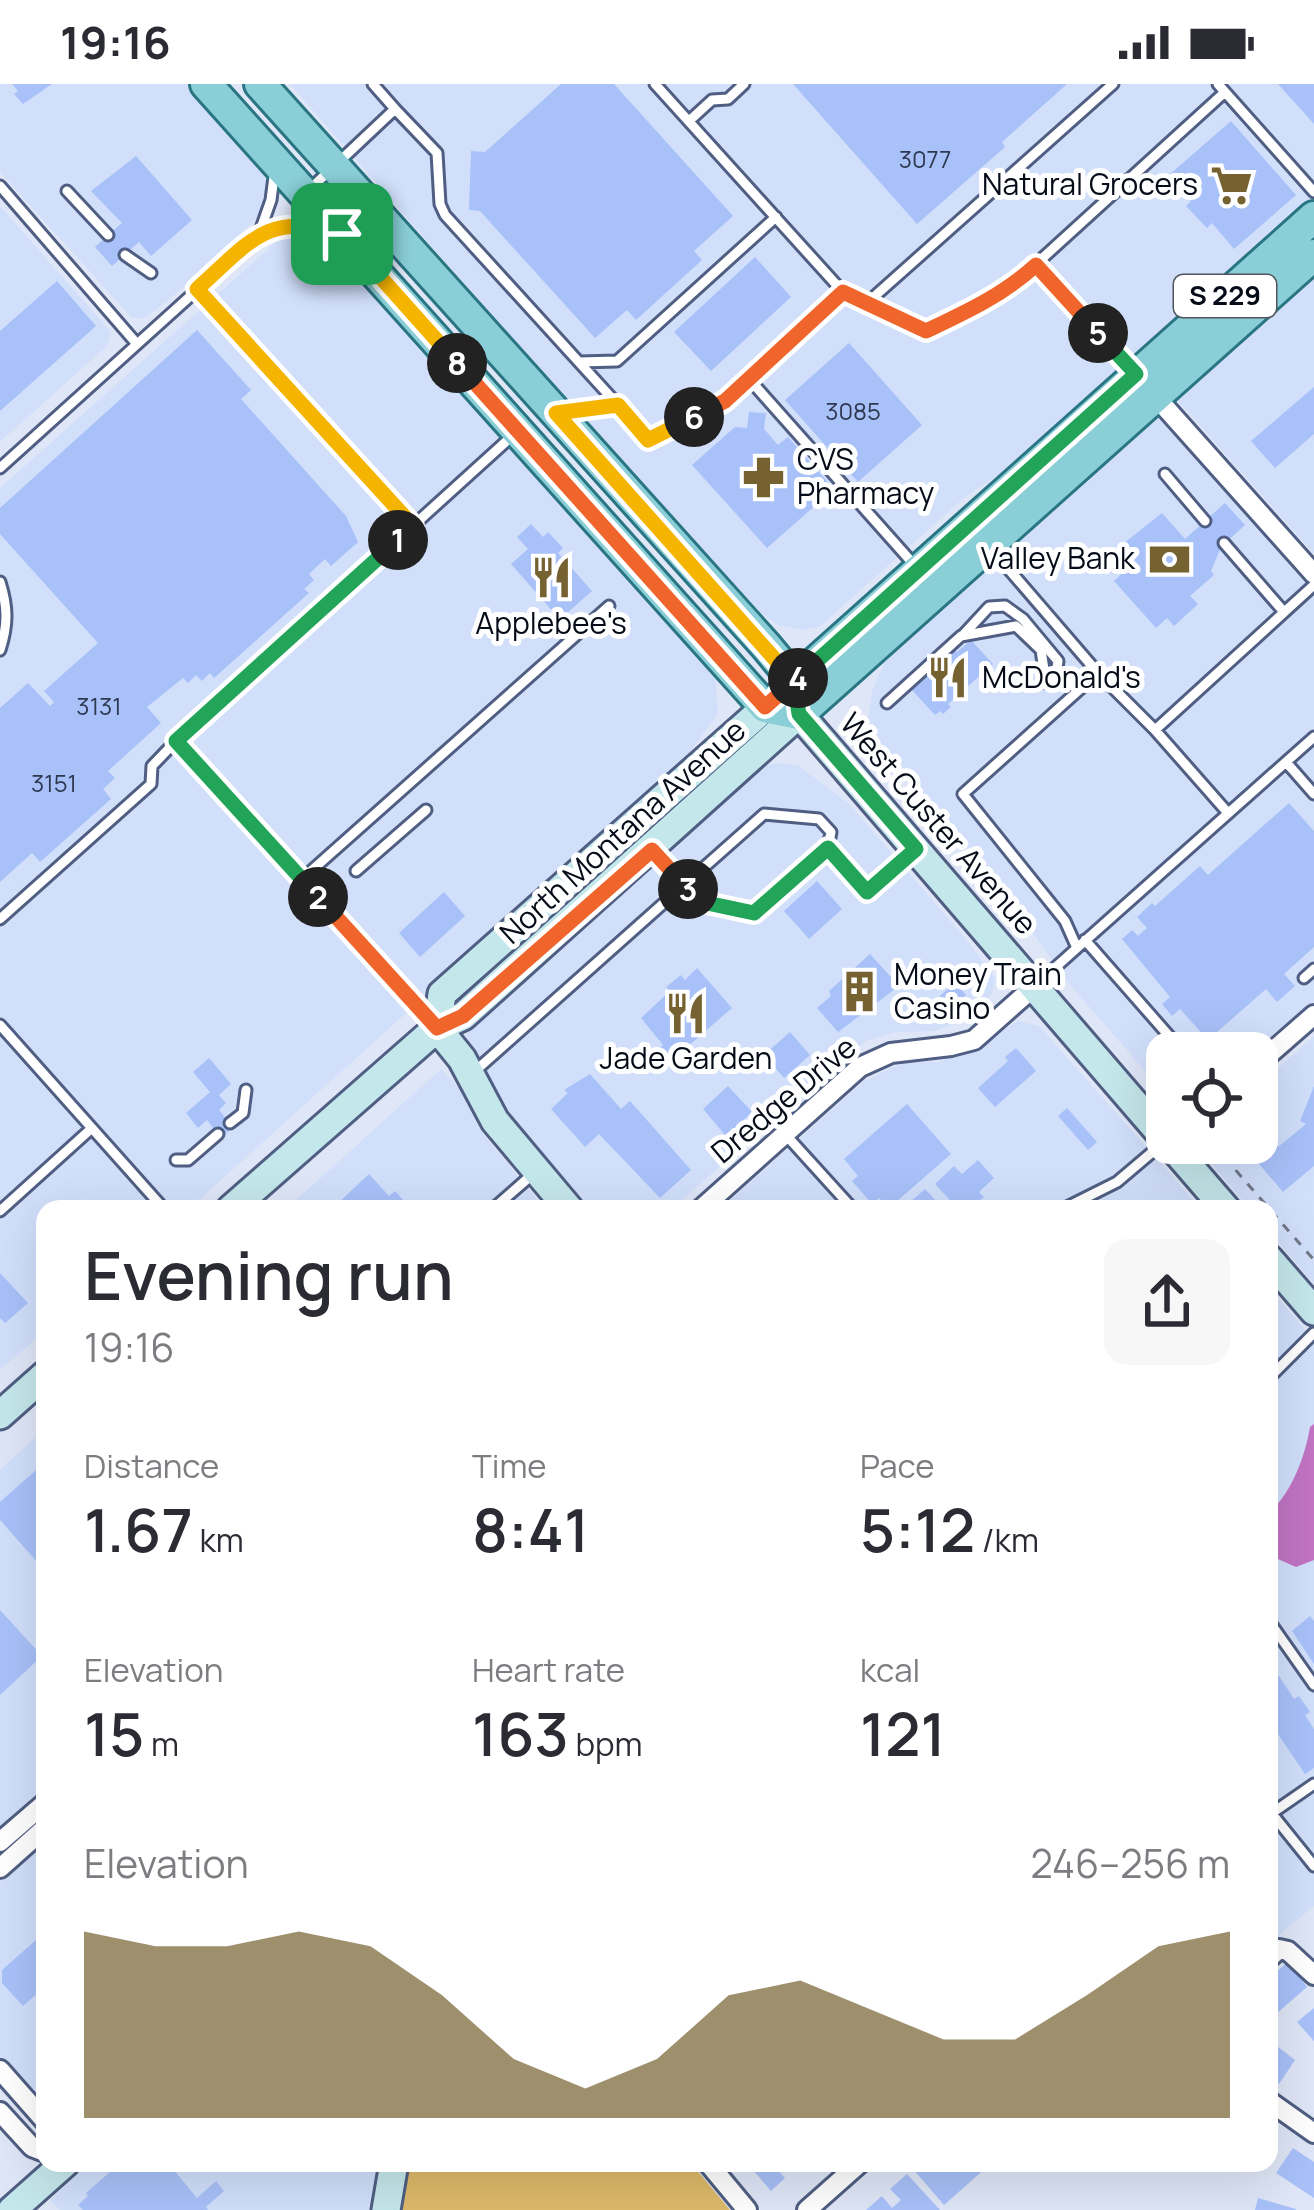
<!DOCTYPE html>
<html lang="en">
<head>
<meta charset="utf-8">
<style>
  body { margin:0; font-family:Manrope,sans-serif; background:#f7f7f7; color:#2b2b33; height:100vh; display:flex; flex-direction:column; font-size:45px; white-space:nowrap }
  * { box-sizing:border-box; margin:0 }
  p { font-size:39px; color:#7c7c81 }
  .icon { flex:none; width:66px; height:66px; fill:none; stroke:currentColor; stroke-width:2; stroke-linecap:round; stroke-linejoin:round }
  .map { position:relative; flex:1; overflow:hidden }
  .side { position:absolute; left:36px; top:1116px; width:1242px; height:972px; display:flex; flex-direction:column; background:#fff; border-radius:24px; box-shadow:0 12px 48px #0002 }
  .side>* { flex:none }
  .tools { position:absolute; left:1146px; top:948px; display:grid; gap:24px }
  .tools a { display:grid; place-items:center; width:132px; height:132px; border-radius:24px; background:#fff; box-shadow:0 12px 48px #0002; font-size:60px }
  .pin { position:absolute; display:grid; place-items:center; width:102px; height:102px; color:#fff; margin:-51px; border-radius:24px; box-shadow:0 6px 18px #0006 }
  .km { position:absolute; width:60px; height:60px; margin:-30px; border-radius:50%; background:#222; color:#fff; font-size:33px; line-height:60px; text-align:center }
  .round { display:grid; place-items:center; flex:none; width:126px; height:126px; border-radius:24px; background:#f7f7f7 }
  .overview { display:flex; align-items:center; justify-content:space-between; height:204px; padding:0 48px }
  h1 { font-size:66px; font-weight:600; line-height:90px }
  .stats { display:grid; grid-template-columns:repeat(3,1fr); gap:18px; height:204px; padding:12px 48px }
  .stats div { display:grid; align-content:center }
  .stats b { font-size:60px; font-weight:600 }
  .stats small { font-size:33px; font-weight:400 }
  .stats p { font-size:33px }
  .chart { height:336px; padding:24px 48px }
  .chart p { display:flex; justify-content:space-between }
  .chart svg { width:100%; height:216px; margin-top:12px; fill:#766130; opacity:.7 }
  .status { display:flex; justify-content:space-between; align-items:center; height:84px; padding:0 60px; background:#fff; direction:ltr }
  .status svg { height:33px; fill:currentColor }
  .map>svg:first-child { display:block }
  .built { fill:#d1dffb }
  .green { fill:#ddb969 }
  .water { fill:#c174c3 }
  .building { fill:#a8c1f9 }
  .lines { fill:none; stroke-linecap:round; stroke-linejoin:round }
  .lane-casing { stroke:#4f5e82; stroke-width:15 }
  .street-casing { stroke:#4f5e82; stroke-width:24 }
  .secondary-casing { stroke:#4f5e82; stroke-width:33 }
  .primary-casing { stroke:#297583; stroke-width:36 }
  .path { stroke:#737988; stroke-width:3; stroke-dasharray:9 9; stroke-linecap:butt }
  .lane { stroke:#fff; stroke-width:9 }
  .street { stroke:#fff; stroke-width:18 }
  .secondary { stroke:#c4e7eb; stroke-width:27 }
  .primary { stroke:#8aced7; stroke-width:30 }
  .split-1-casing { stroke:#fff; stroke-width:24 }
  .split-2-casing { stroke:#fff; stroke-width:24 }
  .split-3-casing { stroke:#fff; stroke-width:24 }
  .split-4-casing { stroke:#fff; stroke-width:24 }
  .split-5-casing { stroke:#fff; stroke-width:24 }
  .split-6-casing { stroke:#fff; stroke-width:24 }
  .split-7-casing { stroke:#fff; stroke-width:24 }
  .split-8-casing { stroke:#fff; stroke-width:24 }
  .split-9-casing { stroke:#fff; stroke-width:24 }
  .split-1 { stroke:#f5b400; stroke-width:15 }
  .split-2 { stroke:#22a559; stroke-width:15 }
  .split-3 { stroke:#f0652b; stroke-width:15 }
  .split-4 { stroke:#22a559; stroke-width:15 }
  .split-5 { stroke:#22a559; stroke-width:15 }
  .split-6 { stroke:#f0652b; stroke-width:15 }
  .split-7 { stroke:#f5b400; stroke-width:15 }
  .split-8 { stroke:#f0652b; stroke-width:15 }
  .split-9 { stroke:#f5b400; stroke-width:15 }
  .labels { text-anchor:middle; stroke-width:10; stroke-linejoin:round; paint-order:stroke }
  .number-label { font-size:24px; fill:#2e3850 }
  .shield { fill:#fff; stroke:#51545d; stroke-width:3 }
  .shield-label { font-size:27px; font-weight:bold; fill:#060b18 }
  .poi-label { font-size:30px; fill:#060b18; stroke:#fff; text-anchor:start }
  .street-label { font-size:30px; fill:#060b18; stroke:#fff }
</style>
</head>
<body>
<div class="status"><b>19:16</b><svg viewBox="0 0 49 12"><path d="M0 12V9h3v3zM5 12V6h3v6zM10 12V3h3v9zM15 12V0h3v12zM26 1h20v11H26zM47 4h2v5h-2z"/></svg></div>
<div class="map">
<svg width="1314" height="2126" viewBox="0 0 1314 2126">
  <rect width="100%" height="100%" fill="#dfe6f7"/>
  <!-- built -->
  <path class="built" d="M0 0H190L258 76 267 100 258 133 170 215 144 234H132L0 88Z
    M290 0H1314V114L1022 375 965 413 819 543 803 546 778 541 735 510Z
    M0 122 111 248 107 262 0 358Z
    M295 146 328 154 715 590 718 629 681 681 189 1125H45V1247L0 1286V404L284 151Z
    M1314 183V470L1172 310Z
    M1153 331 1164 335 1314 509V917L1256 969H1167V1012L1071 902 983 781 875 654 868 637 872 607 884 580 929 529Z
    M782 679 799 682 849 720 965 854 995 894 992 910 965 935 935 947 896 948 868 956 843 972 672 1125H587L496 1018 466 954 470 938 759 682Z
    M1018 937 1039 942 1201 1125H720L864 997 902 979 939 978 983 960Z
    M1314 952V1200L1269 1147V1125H1250L1203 1070V1059H1257V1003Z
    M441 985 459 1004 480 1046 545 1125H286Z
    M1269 1204 1314 1256V1822L1269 1859Z
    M45 1344V1709L0 1749V1386Z
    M45 1757V2027L0 1976V1798Z
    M89 2079H377L372 2126H60L50 2116Z"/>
  <!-- green -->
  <path class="green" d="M410 2079H691L730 2126H402Z"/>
  <!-- water -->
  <path class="water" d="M1314 1340V1476L1296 1483 1269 1471V1429C1292 1408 1305 1373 1310 1343Z"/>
  <!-- building -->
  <path class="building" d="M12 0H52L23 20 14 10 18 7Z
    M561 0H614L733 132 694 167 702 176 636 236 627 226 595 254 480 127 469 126 471 67 485 68Z
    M793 0H1067L1002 58 1005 63 917 140Z
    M1278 0H1314V40Z
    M1231 37 1296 111 1234 165 1212 139 1207 144 1186 122 1191 117 1169 91Z
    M136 72 192 136 151 172 139 158 112 182 95 163 122 139 91 107Z
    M755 173 791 213 711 287 674 248Z
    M57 197 96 242 0 327V247Z
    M197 246 251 306 241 315 346 432 358 458 331 482 325 475 309 490 314 496 304 505 309 509 214 594 210 589 202 597 196 591 188 599 183 594 147 623 161 639 108 687 115 694 103 705 111 715 40 778 32 769 0 798V624L28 599 50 622 54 618 44 607 98 559 0 450V424Z
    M849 259 922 341 858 398 785 316Z
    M1314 303V350L1275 384 1251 357Z
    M749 328 766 329 764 345 778 361 788 353 834 405 767 464 692 381 735 343 747 344Z
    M1225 419 1245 441 1221 463 1211 487 1214 491 1190 512 1198 520 1174 542 1167 534 1156 544 1114 497 1129 483 1114 467 1162 429 1185 455Z
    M531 440 543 453 548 448 563 464 558 469 592 507 566 530 561 526 556 531 511 480 528 465 517 453Z
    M971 556 993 580 948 620 951 623 943 630 940 627 935 631 910 604 952 562 957 568Z
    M1289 719 1314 747V863L1284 890 1295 902 1277 918 1266 905 1208 956 1180 925 1172 932 1162 920 1170 913 1122 855 1132 846 1138 852 1147 844 1137 833 1152 819 1155 822 1200 782 1208 791Z
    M817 797 842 825 809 855 784 827Z
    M444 808 465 832 420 873 399 849Z
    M870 870 899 902 838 948 817 924 831 912 829 907Z
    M697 884 732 924 670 978 658 965 663 961 641 934 670 907 666 903 681 891 685 896Z
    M955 898 966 911 947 927 937 915Z
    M790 948 810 971 784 994 764 971Z
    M1016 964 1036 987 995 1023 978 1004 1008 977 1005 973Z
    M209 974 231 1000 219 1011 226 1019 219 1026 233 1043 221 1054 207 1036 198 1044 186 1029 210 1008 193 988Z
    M590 990 621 1025 630 1017 691 1086 660 1114 599 1050 585 1063 551 1025 568 1009 564 1006Z
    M728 1002 752 1028 726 1052 703 1025Z
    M1314 1002V1082L1283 1108 1259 1080 1269 1071 1266 1067 1275 1059 1278 1063 1306 1040 1300 1037Z
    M907 1020 951 1070 888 1125 879 1114 872 1120 852 1097 858 1092 844 1075Z
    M1067 1024 1097 1058 1088 1066 1058 1032Z
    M978 1076 994 1094 979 1108 984 1113 970 1125H958L935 1100 954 1082 962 1090Z
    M369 1090 389 1112 395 1107 406 1119 400 1125H339L336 1121Z
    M925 1105 938 1119 931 1125H902Z
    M0 1189 28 1219 5 1239 0 1234Z
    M45 1378V1473L38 1479 0 1436V1418Z
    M0 1526 42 1572 0 1611Z
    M1310 1532 1314 1537V1580L1292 1547Z
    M1279 1592 1294 1615 1299 1612 1310 1628 1305 1631 1314 1645V1684L1305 1690 1269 1637V1599Z
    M45 1848V1903L23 1922 2 1899V1886Z
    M1288 1878 1307 1903 1269 1936V1894Z
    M1314 1924V1957L1297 1938Z
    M1269 1956 1295 1976 1279 2000 1269 1994Z
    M1293 2064 1314 2078V2114L1276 2089Z
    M120 2079H168L197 2114 216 2097 224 2107 206 2123 208 2126H83L78 2121 88 2112 86 2109Z
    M747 2079H783L776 2084 785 2094 771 2107Z
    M920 2079H984L987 2083 944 2121 913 2085Z
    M907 2090 940 2126H866L882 2112 892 2124 901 2116 890 2105Z
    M1258 2114 1296 2125V2126H1255Z"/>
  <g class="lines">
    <defs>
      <path id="lane" d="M655 0 843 208
        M1225 8 1314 108
        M395 25 437 69 440 120 445 131 618 321
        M689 37 712 16 728 15 744 0
        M0 102 137 260
        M309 106 395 25 373 0
        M67 107 108 151
        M259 150 271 116 275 85
        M125 171 151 189
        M1036 180 1225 8 1218 0
        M197 205 413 442
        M867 219 1113 0
        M579 278 617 277 776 133
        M749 295 917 484
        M568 328 618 321 648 356 726 317 843 208 926 247C966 228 1003 211 1036 180L1132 287
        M0 384 259 150 295 139 322 144
        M1165 390 1205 437
        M1224 459 1284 528
        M993 467 1098 589 1155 646 1314 501
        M0 498C8 523 8 541 0 566
        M964 550 989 523 1005 522 1023 535 1058 577 1056 590 1046 599
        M887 619 961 552 1016 542 1041 566 1046 599
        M1155 646 1228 729
        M1286 678 1314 710
        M828 764 831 748 819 735 764 730 684 801 707 819 754 829 828 764 867 808 912 768
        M356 787 426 726
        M302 795 609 522
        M0 835 151 700 152 682 176 657
        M1085 856 1184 969
        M1077 864 1314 653
        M1304 894 1314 885
        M1039 898 1077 864 1065 837 963 710 1098 589
        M433 940 176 657 512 352
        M0 941 164 1125
        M474 988 684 801 654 768
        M230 1039 243 1029 246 1006
        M785 1050 853 1125
        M176 1076H188L218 1050
        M493 1125 534 1089
        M1063 1125 1117 1098 1163 1059
        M0 1127 92 1044
        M1269 1294 1314 1249
        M1269 1537 1314 1601
        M1269 1726 1314 1782
        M1272 1729 1314 1700"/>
      <path id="street" d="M1156 313 1314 490
        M1257 981 1314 931
        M701 1125 860 983 891 969 951 962 974 956 1035 902
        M0 1758 45 1719
        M0 1784 45 1744
        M1269 1874 1279 1865 1288 1867 1314 1891
        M0 1986 45 2037
        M1269 2017 1314 2049
        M0 2028 32 2063 45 2068
        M708 2079 747 2126
        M807 2126 860 2079"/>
      <path id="secondary" d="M437 944 442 910 795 597
        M437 944 462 975 495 1037 569 1125
        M1169 1059 1226 1125
        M231 1125 437 944 463 932 799 630 1167 1057
        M1269 1175 1314 1227
        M0 1331 45 1291
        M12 2126 65 2079
        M386 2126 394 2079"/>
      <path id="primary" d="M206 0 765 623 799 630
        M260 0 766 562 795 597 799 630
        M795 597 1314 133
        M799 630 1314 171"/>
    </defs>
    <!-- lane casing -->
    <use href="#lane" class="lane-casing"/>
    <!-- street casing -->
    <use href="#street" class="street-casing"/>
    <!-- secondary casing -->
    <use href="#secondary" class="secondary-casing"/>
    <!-- primary casing -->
    <use href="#primary" class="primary-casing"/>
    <!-- path -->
    <path class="path" d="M1212 1059 1314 1176"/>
    <!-- lane -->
    <use href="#lane" class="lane"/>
    <!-- street -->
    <use href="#street" class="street"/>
    <!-- secondary -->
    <use href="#secondary" class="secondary"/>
    <!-- primary -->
    <use href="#primary" class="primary"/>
  </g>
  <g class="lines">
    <defs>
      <path id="split-1" d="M342 150C267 126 249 159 197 205L413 442 398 456"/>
      <path id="split-2" d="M318 813 176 657 398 456"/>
      <path id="split-3" d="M318 813 437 944 463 932 652 766 688 805"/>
      <path id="split-4" d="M688 805 707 819 754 829 828 764 867 808 916 765 799 630 794 597 798 594"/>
      <path id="split-5" d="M798 594 1136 290 1098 249"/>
      <path id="split-6" d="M694 333 725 317 843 208 926 247C966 228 1003 211 1036 181L1098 249"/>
      <path id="split-7" d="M694 333 648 356 618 321 556 329 788 590"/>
      <path id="split-8" d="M457 279 765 623 794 597 788 590"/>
      <path id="split-9" d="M342 150 457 279"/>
    </defs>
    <!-- split-1 casing -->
    <use href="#split-1" class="split-1-casing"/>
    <!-- split-2 casing -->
    <use href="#split-2" class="split-2-casing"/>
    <!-- split-3 casing -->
    <use href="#split-3" class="split-3-casing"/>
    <!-- split-4 casing -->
    <use href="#split-4" class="split-4-casing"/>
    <!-- split-5 casing -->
    <use href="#split-5" class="split-5-casing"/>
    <!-- split-6 casing -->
    <use href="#split-6" class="split-6-casing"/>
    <!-- split-7 casing -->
    <use href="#split-7" class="split-7-casing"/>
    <!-- split-8 casing -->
    <use href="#split-8" class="split-8-casing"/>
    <!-- split-9 casing -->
    <use href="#split-9" class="split-9-casing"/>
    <!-- split-1 -->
    <use href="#split-1" class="split-1"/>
    <!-- split-2 -->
    <use href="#split-2" class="split-2"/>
    <!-- split-3 -->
    <use href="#split-3" class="split-3"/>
    <!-- split-4 -->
    <use href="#split-4" class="split-4"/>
    <!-- split-5 -->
    <use href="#split-5" class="split-5"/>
    <!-- split-6 -->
    <use href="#split-6" class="split-6"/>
    <!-- split-7 -->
    <use href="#split-7" class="split-7"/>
    <!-- split-8 -->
    <use href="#split-8" class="split-8"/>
    <!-- split-9 -->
    <use href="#split-9" class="split-9"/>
  </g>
  <!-- icons -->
  <defs>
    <symbol id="supermarket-bare" viewBox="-9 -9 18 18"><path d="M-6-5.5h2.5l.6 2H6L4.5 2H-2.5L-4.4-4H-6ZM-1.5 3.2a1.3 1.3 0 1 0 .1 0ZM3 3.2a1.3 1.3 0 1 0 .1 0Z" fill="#766130" stroke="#fff" stroke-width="2.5" paint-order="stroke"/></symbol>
    <symbol id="pharmacy-bare" viewBox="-9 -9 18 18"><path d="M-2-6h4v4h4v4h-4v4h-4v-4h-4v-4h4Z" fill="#766130" stroke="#fff" stroke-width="2.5" paint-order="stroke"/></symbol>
    <symbol id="bank-bare" viewBox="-9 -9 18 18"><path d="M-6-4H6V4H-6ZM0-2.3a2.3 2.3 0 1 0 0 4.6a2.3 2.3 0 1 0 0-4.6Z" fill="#766130" stroke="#fff" stroke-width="2.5" paint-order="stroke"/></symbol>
    <symbol id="restaurant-bare" viewBox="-9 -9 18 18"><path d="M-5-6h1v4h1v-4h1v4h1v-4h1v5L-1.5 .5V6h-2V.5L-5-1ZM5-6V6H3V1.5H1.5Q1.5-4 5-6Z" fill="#766130" stroke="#fff" stroke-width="2.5" paint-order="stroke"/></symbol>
    <symbol id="building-bare" viewBox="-9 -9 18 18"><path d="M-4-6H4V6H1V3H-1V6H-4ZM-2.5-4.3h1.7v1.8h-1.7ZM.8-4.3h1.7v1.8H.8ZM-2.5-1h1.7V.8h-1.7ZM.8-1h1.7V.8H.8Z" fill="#766130" stroke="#fff" stroke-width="2.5" paint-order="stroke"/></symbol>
  </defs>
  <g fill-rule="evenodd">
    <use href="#supermarket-bare" x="1202" y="72" width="59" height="59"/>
    <use href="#pharmacy-bare" x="734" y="364" width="59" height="59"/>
    <use href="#bank-bare" x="1140" y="446" width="59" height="59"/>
    <use href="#restaurant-bare" x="522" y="464" width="59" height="59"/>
    <use href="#restaurant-bare" x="918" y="564" width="59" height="59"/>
    <use href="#building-bare" x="830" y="878" width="59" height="59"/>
    <use href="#restaurant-bare" x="656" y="900" width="59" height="59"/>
  </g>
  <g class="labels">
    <!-- number labels -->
    <g class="number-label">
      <text x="925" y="84">3077</text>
      <text x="853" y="336">3085</text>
      <text x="99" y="631">3131</text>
      <text x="54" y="708">3151</text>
    </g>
    <!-- shield labels -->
    <rect class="shield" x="1174" y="191" width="102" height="42" rx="9"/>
    <g class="shield-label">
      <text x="1225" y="221">S 229</text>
    </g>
    <!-- poi labels -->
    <g class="poi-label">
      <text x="1198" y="111" text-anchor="end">Natural Grocers</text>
      <text x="797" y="386">CVS<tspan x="797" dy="34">Pharmacy</tspan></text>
      <text x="1135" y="485" text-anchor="end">Valley Bank</text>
      <text x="551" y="550" text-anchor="middle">Applebee's</text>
      <text x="982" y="604">McDonald's</text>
      <text x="894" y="901">Money Train<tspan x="894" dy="34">Casino</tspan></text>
      <text x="686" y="985" text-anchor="middle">Jade Garden</text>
    </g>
    <!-- street labels -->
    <g class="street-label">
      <text transform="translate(938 740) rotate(49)" y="10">West Custer Avenue</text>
      <text transform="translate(623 748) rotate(-42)" y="10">North Montana Avenue</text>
      <text transform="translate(784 1016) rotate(-40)" y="10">Dredge Drive</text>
    </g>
  </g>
</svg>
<div class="tools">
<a><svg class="icon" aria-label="locate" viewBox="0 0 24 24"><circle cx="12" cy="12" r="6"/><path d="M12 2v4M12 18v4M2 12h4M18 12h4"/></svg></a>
</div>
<div class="pin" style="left:342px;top:150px;background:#1e9e55"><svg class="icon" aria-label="arrive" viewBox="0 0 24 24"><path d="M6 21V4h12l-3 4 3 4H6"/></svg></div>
<b class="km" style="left:398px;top:456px">1</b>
<b class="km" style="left:318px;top:813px">2</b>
<b class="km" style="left:688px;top:805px">3</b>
<b class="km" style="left:798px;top:594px">4</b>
<b class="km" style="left:1098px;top:249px">5</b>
<b class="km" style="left:694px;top:333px">6</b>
<b class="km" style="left:457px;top:279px">8</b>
<section class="side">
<div class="overview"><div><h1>Evening run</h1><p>19:16</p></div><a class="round"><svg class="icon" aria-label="share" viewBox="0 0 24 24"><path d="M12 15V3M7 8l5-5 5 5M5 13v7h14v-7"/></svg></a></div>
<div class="stats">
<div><p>Distance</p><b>1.67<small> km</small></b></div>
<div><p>Time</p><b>8:41</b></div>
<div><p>Pace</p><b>5:12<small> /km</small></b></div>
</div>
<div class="stats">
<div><p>Elevation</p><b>15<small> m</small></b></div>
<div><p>Heart rate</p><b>163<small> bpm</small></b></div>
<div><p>kcal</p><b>121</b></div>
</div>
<div class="chart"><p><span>Elevation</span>246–256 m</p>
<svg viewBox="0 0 160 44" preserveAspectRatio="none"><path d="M0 44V6L10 9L20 9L30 6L40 9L50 19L60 32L70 38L80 32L90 19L100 16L110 22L120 28L130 28L140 19L150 9L160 6V44z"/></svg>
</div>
</section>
</div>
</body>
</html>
